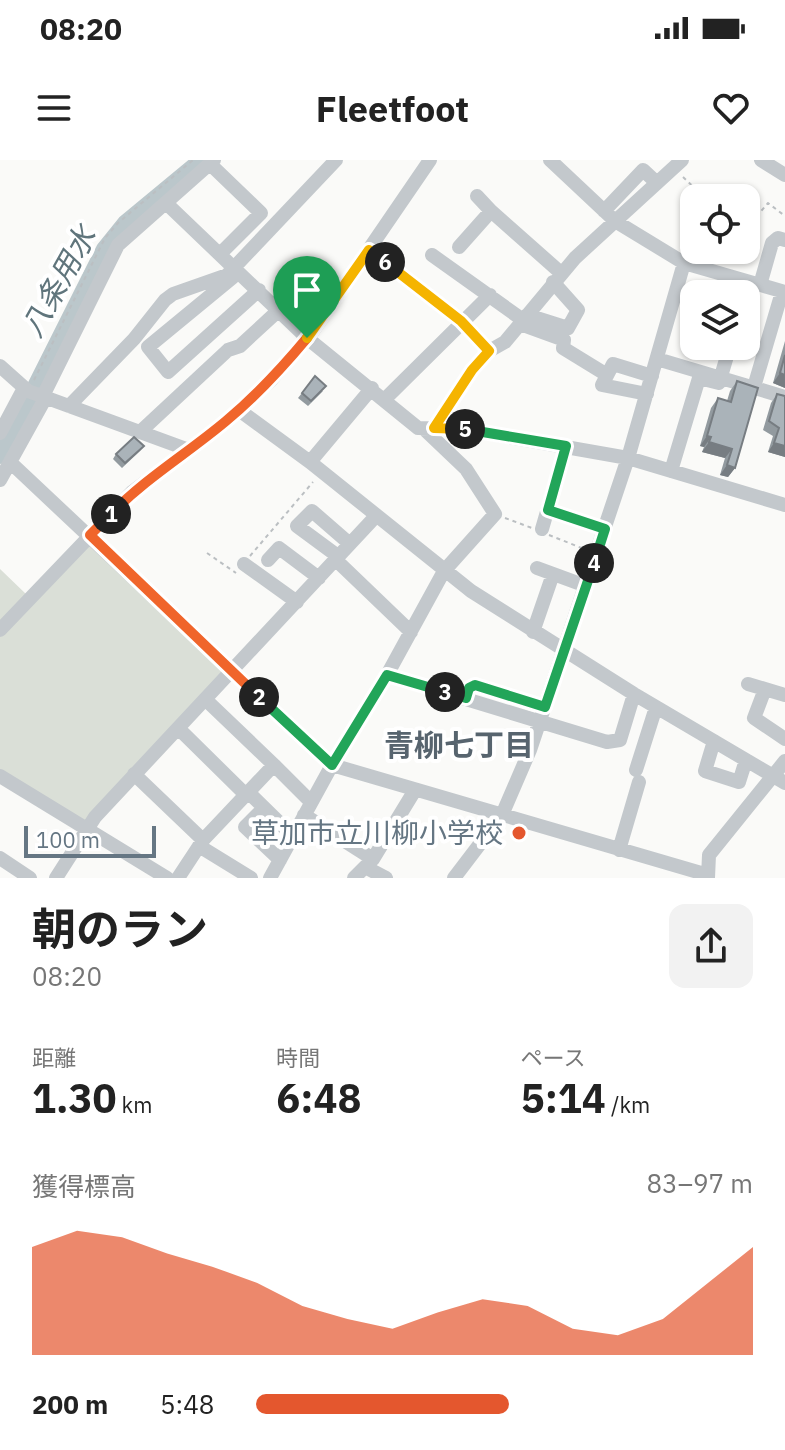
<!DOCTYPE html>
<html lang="ja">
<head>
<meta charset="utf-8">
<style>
  body { margin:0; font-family:"IBM Plex Sans","Noto Sans JP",sans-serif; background:#f2f2f2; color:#222; height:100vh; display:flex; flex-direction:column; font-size:30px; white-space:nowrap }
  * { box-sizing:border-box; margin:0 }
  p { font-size:26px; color:#767676 }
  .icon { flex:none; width:44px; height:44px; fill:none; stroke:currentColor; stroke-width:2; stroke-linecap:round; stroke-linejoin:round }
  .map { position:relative; height:718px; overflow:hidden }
  .details { display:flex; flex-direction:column; background:#fff; flex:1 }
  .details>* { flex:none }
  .fabs { position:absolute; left:680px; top:24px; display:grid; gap:16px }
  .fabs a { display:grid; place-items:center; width:80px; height:80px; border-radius:16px; background:#fff; box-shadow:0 2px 6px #0004; font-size:40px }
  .scale { position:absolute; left:24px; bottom:20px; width:132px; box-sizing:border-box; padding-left:8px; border:4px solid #657683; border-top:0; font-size:22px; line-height:28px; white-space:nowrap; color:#657683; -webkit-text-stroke:6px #fff; paint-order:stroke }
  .pin { position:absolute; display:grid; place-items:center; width:68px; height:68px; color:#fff; margin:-82px -34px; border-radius:50% 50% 50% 0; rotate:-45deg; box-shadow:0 0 8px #0007 }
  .pin .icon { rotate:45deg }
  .km { position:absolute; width:40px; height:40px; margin:-20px; border-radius:50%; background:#222; color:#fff; font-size:22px; line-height:40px; text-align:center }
  .round { display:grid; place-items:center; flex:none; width:84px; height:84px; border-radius:16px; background:#f2f2f2 }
  .head { display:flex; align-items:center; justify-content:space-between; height:136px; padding:0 32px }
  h1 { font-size:44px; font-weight:700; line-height:60px }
  .figures { display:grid; grid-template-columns:repeat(3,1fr); gap:12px; height:136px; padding:8px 32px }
  .figures div { display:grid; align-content:center }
  .figures b { font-size:40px; font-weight:700 }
  .figures small { font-size:22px; font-weight:400 }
  .figures p { font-size:22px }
  .chart { height:224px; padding:16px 32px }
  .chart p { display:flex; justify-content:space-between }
  .chart svg { width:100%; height:144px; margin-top:8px; fill:#e4572e; opacity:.7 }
  ul { padding:0 32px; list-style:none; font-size:26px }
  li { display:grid; grid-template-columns:128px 96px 1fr; align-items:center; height:60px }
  li i { height:20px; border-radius:10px; background:#e4572e }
  .status { display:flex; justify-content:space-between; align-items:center; height:56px; padding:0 40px; background:#fff; direction:ltr }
  .status svg { height:22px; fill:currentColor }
  header { display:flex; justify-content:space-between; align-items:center; height:104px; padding:0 32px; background:#fff; font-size:36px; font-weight:700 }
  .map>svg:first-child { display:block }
  .green { fill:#dadfd7 }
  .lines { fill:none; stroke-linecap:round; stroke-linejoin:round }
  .river { stroke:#bbc7cb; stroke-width:16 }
  .path { stroke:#bbbfc2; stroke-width:2; stroke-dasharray:4 4; stroke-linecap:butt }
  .minor { stroke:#c3c8cc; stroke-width:14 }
  .wall { fill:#929a9f }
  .shaded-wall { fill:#777d82 }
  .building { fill:#aab3b9; stroke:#777d82; stroke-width:2 }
  .split-1-casing { stroke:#fff; stroke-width:16 }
  .split-2-casing { stroke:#fff; stroke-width:16 }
  .split-3-casing { stroke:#fff; stroke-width:16 }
  .split-4-casing { stroke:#fff; stroke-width:16 }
  .split-5-casing { stroke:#fff; stroke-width:16 }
  .split-6-casing { stroke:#fff; stroke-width:16 }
  .split-7-casing { stroke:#fff; stroke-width:16 }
  .split-1 { stroke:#f0652b; stroke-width:10 }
  .split-2 { stroke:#f0652b; stroke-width:10 }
  .split-3 { stroke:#22a559; stroke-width:10 }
  .split-4 { stroke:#22a559; stroke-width:10 }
  .split-5 { stroke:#22a559; stroke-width:10 }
  .split-6 { stroke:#f5b400; stroke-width:10 }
  .split-7 { stroke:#f5b400; stroke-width:10 }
  .poi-dot { fill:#e4572e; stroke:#fff; stroke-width:3 }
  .labels { text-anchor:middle; stroke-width:8; stroke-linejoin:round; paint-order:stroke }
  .poi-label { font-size:28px; fill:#657683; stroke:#fff; text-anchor:end }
  .water-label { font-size:30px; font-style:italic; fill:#60757c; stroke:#fff }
  .neighbourhood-label { font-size:30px; font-weight:bold; fill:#57646e; stroke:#fff }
</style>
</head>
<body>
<div class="status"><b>08:20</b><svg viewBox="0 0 49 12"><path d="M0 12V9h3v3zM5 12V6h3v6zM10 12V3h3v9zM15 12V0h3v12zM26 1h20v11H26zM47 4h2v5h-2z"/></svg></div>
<header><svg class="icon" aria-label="menu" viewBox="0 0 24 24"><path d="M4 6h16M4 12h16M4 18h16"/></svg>Fleetfoot<svg class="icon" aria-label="heart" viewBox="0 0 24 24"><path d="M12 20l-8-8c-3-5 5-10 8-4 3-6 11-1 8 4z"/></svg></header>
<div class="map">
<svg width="785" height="718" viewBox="0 0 785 718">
  <rect width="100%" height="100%" fill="#fafaf8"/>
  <!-- green -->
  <path class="green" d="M90 382 227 511 86 663 0 611V477Z
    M0 409 27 435 0 464Z"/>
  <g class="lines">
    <!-- river -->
    <path class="river" d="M0 296 104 89 125 63 201 0"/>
    <!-- path -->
    <path class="path" d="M683 17 705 38
      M746 69 768 43 785 56
      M34 220 105 78 118 63 193 0
      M505 358 532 368
      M549 375 584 389
      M207 393 236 413
      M250 396 313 322"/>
    <!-- minor -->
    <path class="minor" d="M550 0 615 61 684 103 785 132
      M761 0 785 15
      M210 4 261 53 220 94
      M477 36 491 51 561 113
      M167 44 307 178 418 268 464 269 628 298 785 345
      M604 51 643 10 657 23
      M459 87 491 51
      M369 90 461 161 489 191 505 182 575 98 682 0
      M432 95 523 160
      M233 117 148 187 168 212 259 130
      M760 125 772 83 778 78 785 80
      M527 155 568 168 578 150 553 122
      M520 164 564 180 563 188 607 215
      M657 199 785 237
      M0 206 28 231 189 290
      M754 227 782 132
      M647 234 602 225 613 204 652 216
      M43 236 118 85 214 0
      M385 239 490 135
      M69 246 134 179 165 140 173 134 227 115 336 0
      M239 250 310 302 471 431 634 534 785 623
      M434 268 472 210 489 191
      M141 271 228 190 240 186 279 150
      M0 273 24 228
      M10 302 332 605 708 715
      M310 302 372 228
      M671 311 699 218 719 223 730 186
      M0 320 46 237
      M548 350 605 369
      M542 369 566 286
      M339 397 297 366 312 351 350 384
      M268 400 279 388 319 418
      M336 400 411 472
      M244 404 297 442
      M537 408 586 426
      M0 470 132 332 224 263 272 219 313 171 430 0
      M533 472 553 414
      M387 515 607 582 620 580 634 534
      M748 524 785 535
      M765 529 754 558 785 579
      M466 538 469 528 475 525 545 547
      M178 568 246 635
      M714 581 705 611 739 622 746 600
      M274 605 311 642
      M636 610 656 547
      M134 614 203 680
      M0 616 167 718
      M248 632 293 676
      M264 648 245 667 280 700
      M304 655 373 699
      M199 686 251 718
      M619 690 639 622
      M0 698 30 718
      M365 707 386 718
      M56 718 95 657 376 356
      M178 718 203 680 274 605 205 539
      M270 718 332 605 387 515 444 411 495 354 466 309 424 269
      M354 718 373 699 415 630
      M454 718 502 655 530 590 628 298 684 103
      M708 718 709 695 785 601"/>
  </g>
  <!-- wall -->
  <path class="wall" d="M785 181V228L773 223Z
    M737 221 735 308 728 317 720 315 725 298 702 292 704 287 700 286 711 248 718 238 727 241 730 231Z
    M323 231 308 246 298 238 302 233Z
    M777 234 785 236V297L768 292 773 276 763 270 771 243Z
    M144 286 140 291 122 308 113 299 116 294Z"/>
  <!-- shaded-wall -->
  <path class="shaded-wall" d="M780 213 785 215V228L773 223Z
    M707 276 711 277 704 287 700 286Z
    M709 282 732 289 725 298 702 292Z
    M774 283 785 286V297L768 292Z
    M727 305 735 308 728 317 720 315Z"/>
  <!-- building -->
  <path class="building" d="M785 195V215L780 213Z
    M315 216 326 226 311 241 302 233Z
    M737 221 758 228 735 308 727 305 732 289 709 282 711 277 707 276 718 238 731 242Z
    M777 234 785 236V286L774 283 779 268 769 261Z
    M134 277 144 286 125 303 116 294Z"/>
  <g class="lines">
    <defs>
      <path id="split-1" d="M111 354C146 318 188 293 226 261 256 236 282 208 307 178"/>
      <path id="split-2" d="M111 354 90 375 259 537"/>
      <path id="split-3" d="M259 537 332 605 387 515 445 532"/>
      <path id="split-4" d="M445 532 466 538 469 528 475 525 545 547 594 403"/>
      <path id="split-5" d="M465 269 566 286 548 350 605 369 594 403"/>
      <path id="split-6" d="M385 102 461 161 489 191 472 210 434 268 465 269"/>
      <path id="split-7" d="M307 178 369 90 385 102"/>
    </defs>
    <!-- split-1 casing -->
    <use href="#split-1" class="split-1-casing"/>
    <!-- split-2 casing -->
    <use href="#split-2" class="split-2-casing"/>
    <!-- split-3 casing -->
    <use href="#split-3" class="split-3-casing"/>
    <!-- split-4 casing -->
    <use href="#split-4" class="split-4-casing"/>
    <!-- split-5 casing -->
    <use href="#split-5" class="split-5-casing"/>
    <!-- split-6 casing -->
    <use href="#split-6" class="split-6-casing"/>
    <!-- split-7 casing -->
    <use href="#split-7" class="split-7-casing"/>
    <!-- split-1 -->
    <use href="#split-1" class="split-1"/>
    <!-- split-2 -->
    <use href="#split-2" class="split-2"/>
    <!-- split-3 -->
    <use href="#split-3" class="split-3"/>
    <!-- split-4 -->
    <use href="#split-4" class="split-4"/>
    <!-- split-5 -->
    <use href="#split-5" class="split-5"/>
    <!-- split-6 -->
    <use href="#split-6" class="split-6"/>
    <!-- split-7 -->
    <use href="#split-7" class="split-7"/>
  </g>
  <!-- markers -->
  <circle class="poi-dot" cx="519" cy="673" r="8"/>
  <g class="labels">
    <!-- poi labels -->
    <g class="poi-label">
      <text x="503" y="683">草加市立川柳小学校</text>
    </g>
    <!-- water labels -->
    <g class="water-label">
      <text transform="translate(59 122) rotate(-61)" y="10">八条用水</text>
    </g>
    <!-- neighbourhood labels -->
    <g class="neighbourhood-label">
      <text x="459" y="596">青柳七丁目</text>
    </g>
  </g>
</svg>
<div class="fabs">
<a><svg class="icon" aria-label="locate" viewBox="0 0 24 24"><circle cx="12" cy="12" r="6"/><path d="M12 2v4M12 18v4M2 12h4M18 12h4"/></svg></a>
<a><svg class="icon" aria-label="layers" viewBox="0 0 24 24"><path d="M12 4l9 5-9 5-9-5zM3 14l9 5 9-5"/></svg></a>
</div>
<div class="scale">100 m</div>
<div class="pin" style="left:307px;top:178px;background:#1e9e55"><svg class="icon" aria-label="arrive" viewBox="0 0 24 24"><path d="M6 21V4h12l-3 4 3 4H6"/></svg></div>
<b class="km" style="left:111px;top:354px">1</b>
<b class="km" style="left:259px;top:537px">2</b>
<b class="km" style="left:445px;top:532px">3</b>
<b class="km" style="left:594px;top:403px">4</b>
<b class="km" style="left:465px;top:269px">5</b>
<b class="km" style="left:385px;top:102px">6</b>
</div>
<section class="details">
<div class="head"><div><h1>朝のラン</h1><p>08:20</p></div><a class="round"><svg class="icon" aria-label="share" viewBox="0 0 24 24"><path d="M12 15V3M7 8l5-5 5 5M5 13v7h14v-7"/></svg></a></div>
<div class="figures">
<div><p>距離</p><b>1.30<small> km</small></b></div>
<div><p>時間</p><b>6:48</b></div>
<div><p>ペース</p><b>5:14<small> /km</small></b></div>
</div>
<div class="chart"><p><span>獲得標高</span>83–97 m</p>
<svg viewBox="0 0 160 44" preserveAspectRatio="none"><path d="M0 44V11L10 6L20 8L30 13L40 17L50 22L60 29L70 33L80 36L90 31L100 27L110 29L120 36L130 38L140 33L150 22L160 11V44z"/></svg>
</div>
<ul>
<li><b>200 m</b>5:48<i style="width:51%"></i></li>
</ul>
</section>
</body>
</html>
